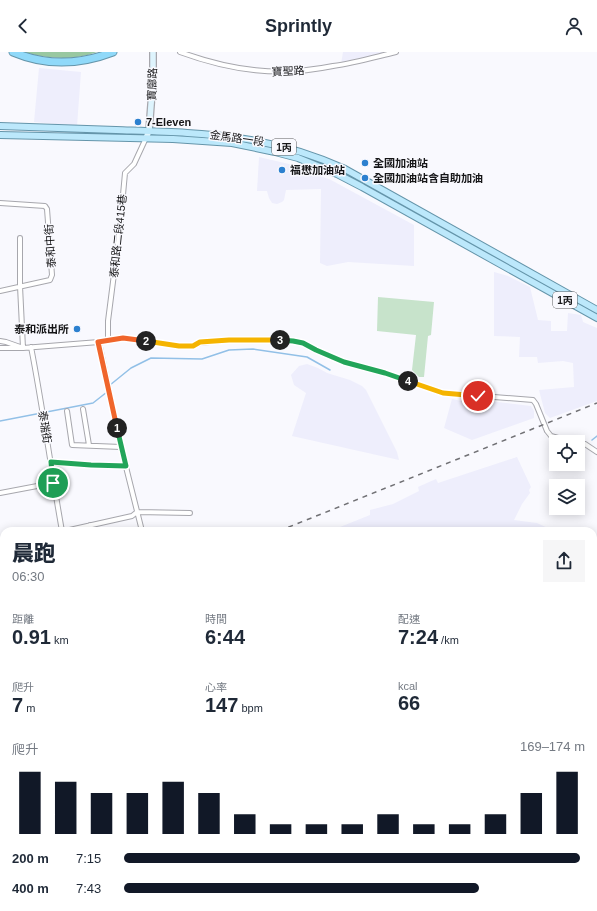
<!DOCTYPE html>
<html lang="zh-TW">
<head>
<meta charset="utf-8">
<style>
  body { margin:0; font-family:Helvetica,"Noto Sans TC",sans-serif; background:#f6f6f7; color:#1f2937; height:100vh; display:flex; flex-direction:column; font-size:15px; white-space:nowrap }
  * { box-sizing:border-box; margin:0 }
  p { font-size:13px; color:#747a83 }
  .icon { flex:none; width:22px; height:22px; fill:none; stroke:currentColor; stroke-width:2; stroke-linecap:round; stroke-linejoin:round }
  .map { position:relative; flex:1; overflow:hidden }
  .details { position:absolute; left:0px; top:475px; width:597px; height:384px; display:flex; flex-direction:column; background:#fff; border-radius:12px 12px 0 0; box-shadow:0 2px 10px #0003 }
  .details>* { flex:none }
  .fabs { position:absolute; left:549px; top:383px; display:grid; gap:8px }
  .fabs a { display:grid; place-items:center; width:36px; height:36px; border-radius:0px; background:#fff; box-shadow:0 2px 10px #0003; font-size:20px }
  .pin { position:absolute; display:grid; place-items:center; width:34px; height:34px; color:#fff; margin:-17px; border:2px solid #fff; border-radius:50%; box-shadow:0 1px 4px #0007 }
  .km { position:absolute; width:20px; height:20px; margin:-10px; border-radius:50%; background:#222; color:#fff; font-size:11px; line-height:20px; text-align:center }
  .round { display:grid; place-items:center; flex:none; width:42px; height:42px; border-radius:0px; background:#f6f6f7 }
  .head { display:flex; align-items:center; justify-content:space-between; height:68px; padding:0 12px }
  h1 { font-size:22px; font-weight:800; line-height:30px }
  .metrics { display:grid; grid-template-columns:repeat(3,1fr); gap:6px; height:68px; padding:4px 12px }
  .metrics div { display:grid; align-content:center }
  .metrics b { font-size:20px; font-weight:800 }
  .metrics small { font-size:11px; font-weight:400 }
  .metrics p { font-size:11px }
  .chart { height:112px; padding:8px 12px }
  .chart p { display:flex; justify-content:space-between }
  .chart svg { width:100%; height:72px; margin-top:4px; stroke:#111827; stroke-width:6 }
  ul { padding:0 12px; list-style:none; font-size:13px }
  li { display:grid; grid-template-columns:64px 48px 1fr; align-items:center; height:30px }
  li i { height:10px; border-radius:5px; background:#111827 }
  header { display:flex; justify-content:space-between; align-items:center; height:52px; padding:0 12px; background:#fff; font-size:18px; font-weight:800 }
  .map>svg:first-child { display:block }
  .built { fill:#eeeefc }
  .green { fill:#c7e3cb }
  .forest { fill:#99c8a1 }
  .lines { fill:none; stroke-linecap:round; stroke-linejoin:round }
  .stream { stroke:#92c0e7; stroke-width:1.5 }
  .street-casing { stroke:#a7a7ad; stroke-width:6 }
  .secondary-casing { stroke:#a7a7ad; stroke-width:8 }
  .primary-casing { stroke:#6595aa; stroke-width:8 }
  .highway-casing { stroke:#6595aa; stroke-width:9 }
  .street { stroke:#fff; stroke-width:4 }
  .secondary { stroke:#def4fd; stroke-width:5.5 }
  .primary { stroke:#bce8fb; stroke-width:6 }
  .highway { stroke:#90d9f9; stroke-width:7 }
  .rail { stroke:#717175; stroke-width:1.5; stroke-dasharray:5 5; stroke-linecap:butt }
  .split-1-casing { stroke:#fff; stroke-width:8 }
  .split-2-casing { stroke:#fff; stroke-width:8 }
  .split-3-casing { stroke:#fff; stroke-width:8 }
  .split-4-casing { stroke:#fff; stroke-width:8 }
  .split-5-casing { stroke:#fff; stroke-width:8 }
  .split-1 { stroke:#22a559; stroke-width:5 }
  .split-2 { stroke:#f0652b; stroke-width:5 }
  .split-3 { stroke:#f5b400; stroke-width:5 }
  .split-4 { stroke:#22a559; stroke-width:5 }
  .split-5 { stroke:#f5b400; stroke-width:5 }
  .poi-dot { fill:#2c80cf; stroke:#f9f9fe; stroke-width:1.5 }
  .labels { text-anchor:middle; stroke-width:3; stroke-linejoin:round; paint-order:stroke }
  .shield { fill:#f9f9fe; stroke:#5a5a5d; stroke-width:1 }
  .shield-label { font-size:10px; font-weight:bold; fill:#161618 }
  .street-label { font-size:11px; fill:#161618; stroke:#f9f9fe }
  .poi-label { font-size:11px; font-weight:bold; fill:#161618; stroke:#f9f9fe; text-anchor:start }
</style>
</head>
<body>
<header><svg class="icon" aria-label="back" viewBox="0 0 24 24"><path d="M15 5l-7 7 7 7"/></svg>Sprintly<svg class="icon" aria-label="person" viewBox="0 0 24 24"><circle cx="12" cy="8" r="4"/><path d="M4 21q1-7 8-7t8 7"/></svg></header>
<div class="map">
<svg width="597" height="859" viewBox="0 0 597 859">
  <rect width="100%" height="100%" fill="#f9f9fe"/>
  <!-- built -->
  <path class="built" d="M343 0H395L341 12Z
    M39 16 81 20 77 74 34 70Z
    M259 105 289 112 331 128 414 173V214L348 210 327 214 320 211 321 137 286 138 284 148 282 150 277 152 272 151 269 146 267 139H257Z
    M494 220 508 224 530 235 538 268 551 269V279H567L568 261 581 263 583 270 597 276V349L550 366 545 361 539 338 574 335 573 311 563 309 538 311 537 305H519L520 285 494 284Z
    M307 312 318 316 327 321 350 328 362 334 366 338 397 400 399 408 292 384 306 341 294 333 291 323 299 314Z
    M452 347 466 350H498L531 354 534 359V366L472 388 444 376Z
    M517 405 531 435 529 438 530 441 522 452 514 468 537 471 554 479H330L370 463V458L393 452 419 439 418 435 436 427 438 431Z
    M593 514 597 518V859H245L244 855H593Z"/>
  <!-- green -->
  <path class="green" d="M378 245 434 250 431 283 428 284 424 325H419L412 318 416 283 377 279Z"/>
  <!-- forest -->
  <path class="forest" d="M24 0H97C74 9 47 7 24 0Z"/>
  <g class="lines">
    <!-- stream -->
    <path class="stream" d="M110 333 131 316 151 306 202 307 229 298 253 297 307 305 330 318
      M0 369 93 351 107 340 108 338
      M592 388 597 384
      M0 677 4 675
      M233 855 234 859"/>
    <defs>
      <path id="street" d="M180 0C232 19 279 25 333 14 355 11 375 5 396 0
        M0 151 45 154 47 157 52 223 50 228 0 239
        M108 288V269L120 175 125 121 134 112 146 86
        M0 289 6 290 23 296 20 234V186
        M99 290 121 395 142 479
        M31 295C43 356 51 418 62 479
        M0 296H23L99 290 123 286 179 294H193L200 291 229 288 293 289 303 291 315 298 344 310 385 321 443 341 533 348 536 352 547 379 551 384 572 390
        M83 357 89 393
        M67 359 72 393 121 395
        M578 391 585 392 597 400
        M51 410 91 413 126 414
        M0 441 53 431
        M137 460 190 461
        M90 473V479
        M65 479 132 464 137 460
        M0 495 4 494
        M0 789 4 788
        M0 795 4 807
        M21 855 22 859"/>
      <path id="secondary" d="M146 86 149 79 153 27V0"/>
      <path id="primary" d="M0 74C39 75 77 77 116 78 200 81 267 81 345 117L597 258
        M0 83 173 87 232 91 275 100 298 106 337 122 362 135 597 266"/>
      <path id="highway" d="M13 0C46 14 79 13 113 0"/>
    </defs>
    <!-- street casing -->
    <use href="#street" class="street-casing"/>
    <!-- secondary casing -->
    <use href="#secondary" class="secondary-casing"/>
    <!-- primary casing -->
    <use href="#primary" class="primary-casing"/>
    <!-- highway casing -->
    <use href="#highway" class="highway-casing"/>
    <!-- street -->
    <use href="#street" class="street"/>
    <!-- secondary -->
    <use href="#secondary" class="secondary"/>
    <!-- primary -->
    <use href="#primary" class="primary"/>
    <!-- highway -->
    <use href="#highway" class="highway"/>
    <!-- rail -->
    <path class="rail" d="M279 479 597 351
      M0 594 4 592"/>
  </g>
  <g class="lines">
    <defs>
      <path id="split-1" d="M53 431 51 410 91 413 126 414 117 376"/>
      <path id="split-2" d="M117 376 98 290 123 286 146 289"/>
      <path id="split-3" d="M146 289 179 294H193L200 290 229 288H280"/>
      <path id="split-4" d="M280 288 293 289 303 291 316 298 344 310 385 321 408 329"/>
      <path id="split-5" d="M408 329 443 341 478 344"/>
    </defs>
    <!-- split-1 casing -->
    <use href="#split-1" class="split-1-casing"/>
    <!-- split-2 casing -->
    <use href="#split-2" class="split-2-casing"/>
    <!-- split-3 casing -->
    <use href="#split-3" class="split-3-casing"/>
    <!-- split-4 casing -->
    <use href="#split-4" class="split-4-casing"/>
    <!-- split-5 casing -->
    <use href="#split-5" class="split-5-casing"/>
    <!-- split-1 -->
    <use href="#split-1" class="split-1"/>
    <!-- split-2 -->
    <use href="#split-2" class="split-2"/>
    <!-- split-3 -->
    <use href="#split-3" class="split-3"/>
    <!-- split-4 -->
    <use href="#split-4" class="split-4"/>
    <!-- split-5 -->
    <use href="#split-5" class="split-5"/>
  </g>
  <!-- markers -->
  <g class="poi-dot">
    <circle cx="138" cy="70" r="4"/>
    <circle cx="365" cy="111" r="4"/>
    <circle cx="282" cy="118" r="4"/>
    <circle cx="365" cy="126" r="4"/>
    <circle cx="77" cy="277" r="4"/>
  </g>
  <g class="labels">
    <!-- shield labels -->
    <g class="shield">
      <rect x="272" y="87" width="24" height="16" rx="3"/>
      <rect x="553" y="240" width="24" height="16" rx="3"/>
    </g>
    <g class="shield-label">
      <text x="284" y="99">1丙</text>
      <text x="565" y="252">1丙</text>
    </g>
    <!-- street labels -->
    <g class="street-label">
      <text transform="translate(288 19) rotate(-3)" y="4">寶聖路</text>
      <text transform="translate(152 32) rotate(-88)" y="4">寶廍路</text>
      <text transform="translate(237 86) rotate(8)" y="4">金馬路一段</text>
      <text transform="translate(118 184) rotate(-84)" y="4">泰和路二段415巷</text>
      <text transform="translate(50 194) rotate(-94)" y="4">泰和中街</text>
      <text transform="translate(45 375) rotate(81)" y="4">泰瑞街</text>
    </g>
    <!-- poi labels -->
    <g class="poi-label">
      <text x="146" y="74">7-Eleven</text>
      <text x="373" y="115">全國加油站</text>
      <text x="290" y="122">福懋加油站</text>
      <text x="373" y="130">全國加油站含自助加油</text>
      <text x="69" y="281" text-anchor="end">泰和派出所</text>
    </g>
  </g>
</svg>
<div class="fabs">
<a><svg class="icon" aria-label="locate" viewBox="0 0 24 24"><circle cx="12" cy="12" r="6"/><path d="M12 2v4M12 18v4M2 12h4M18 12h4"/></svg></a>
<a><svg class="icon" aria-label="layers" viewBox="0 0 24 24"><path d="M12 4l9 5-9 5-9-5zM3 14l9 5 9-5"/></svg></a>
</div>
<div class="pin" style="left:53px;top:431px;background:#1e9e55"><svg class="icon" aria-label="arrive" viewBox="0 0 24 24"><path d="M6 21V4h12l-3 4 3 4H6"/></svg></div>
<div class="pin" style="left:478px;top:344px;background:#d93025"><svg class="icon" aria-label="check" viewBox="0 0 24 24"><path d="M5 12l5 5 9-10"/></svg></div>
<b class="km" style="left:117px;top:376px">1</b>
<b class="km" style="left:146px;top:289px">2</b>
<b class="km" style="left:280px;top:288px">3</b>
<b class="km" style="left:408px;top:329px">4</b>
<section class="details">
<div class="head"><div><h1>晨跑</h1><p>06:30</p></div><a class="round"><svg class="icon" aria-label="share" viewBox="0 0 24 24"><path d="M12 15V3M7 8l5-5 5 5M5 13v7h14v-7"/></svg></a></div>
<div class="metrics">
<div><p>距離</p><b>0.91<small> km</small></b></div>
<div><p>時間</p><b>6:44</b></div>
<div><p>配速</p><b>7:24<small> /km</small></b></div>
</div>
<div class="metrics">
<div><p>爬升</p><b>7<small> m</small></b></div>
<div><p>心率</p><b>147<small> bpm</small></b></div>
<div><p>kcal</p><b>66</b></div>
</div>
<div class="chart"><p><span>爬升</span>169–174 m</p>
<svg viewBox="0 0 160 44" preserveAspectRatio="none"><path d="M5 44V6M15 44V12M25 44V19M35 44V19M45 44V12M55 44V19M65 44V32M75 44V38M85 44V38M95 44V38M105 44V32M115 44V38M125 44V38M135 44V32M145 44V19M155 44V6"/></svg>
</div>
<ul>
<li><b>200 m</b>7:15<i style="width:99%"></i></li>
<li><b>400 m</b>7:43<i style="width:77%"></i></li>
</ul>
</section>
</div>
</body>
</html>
